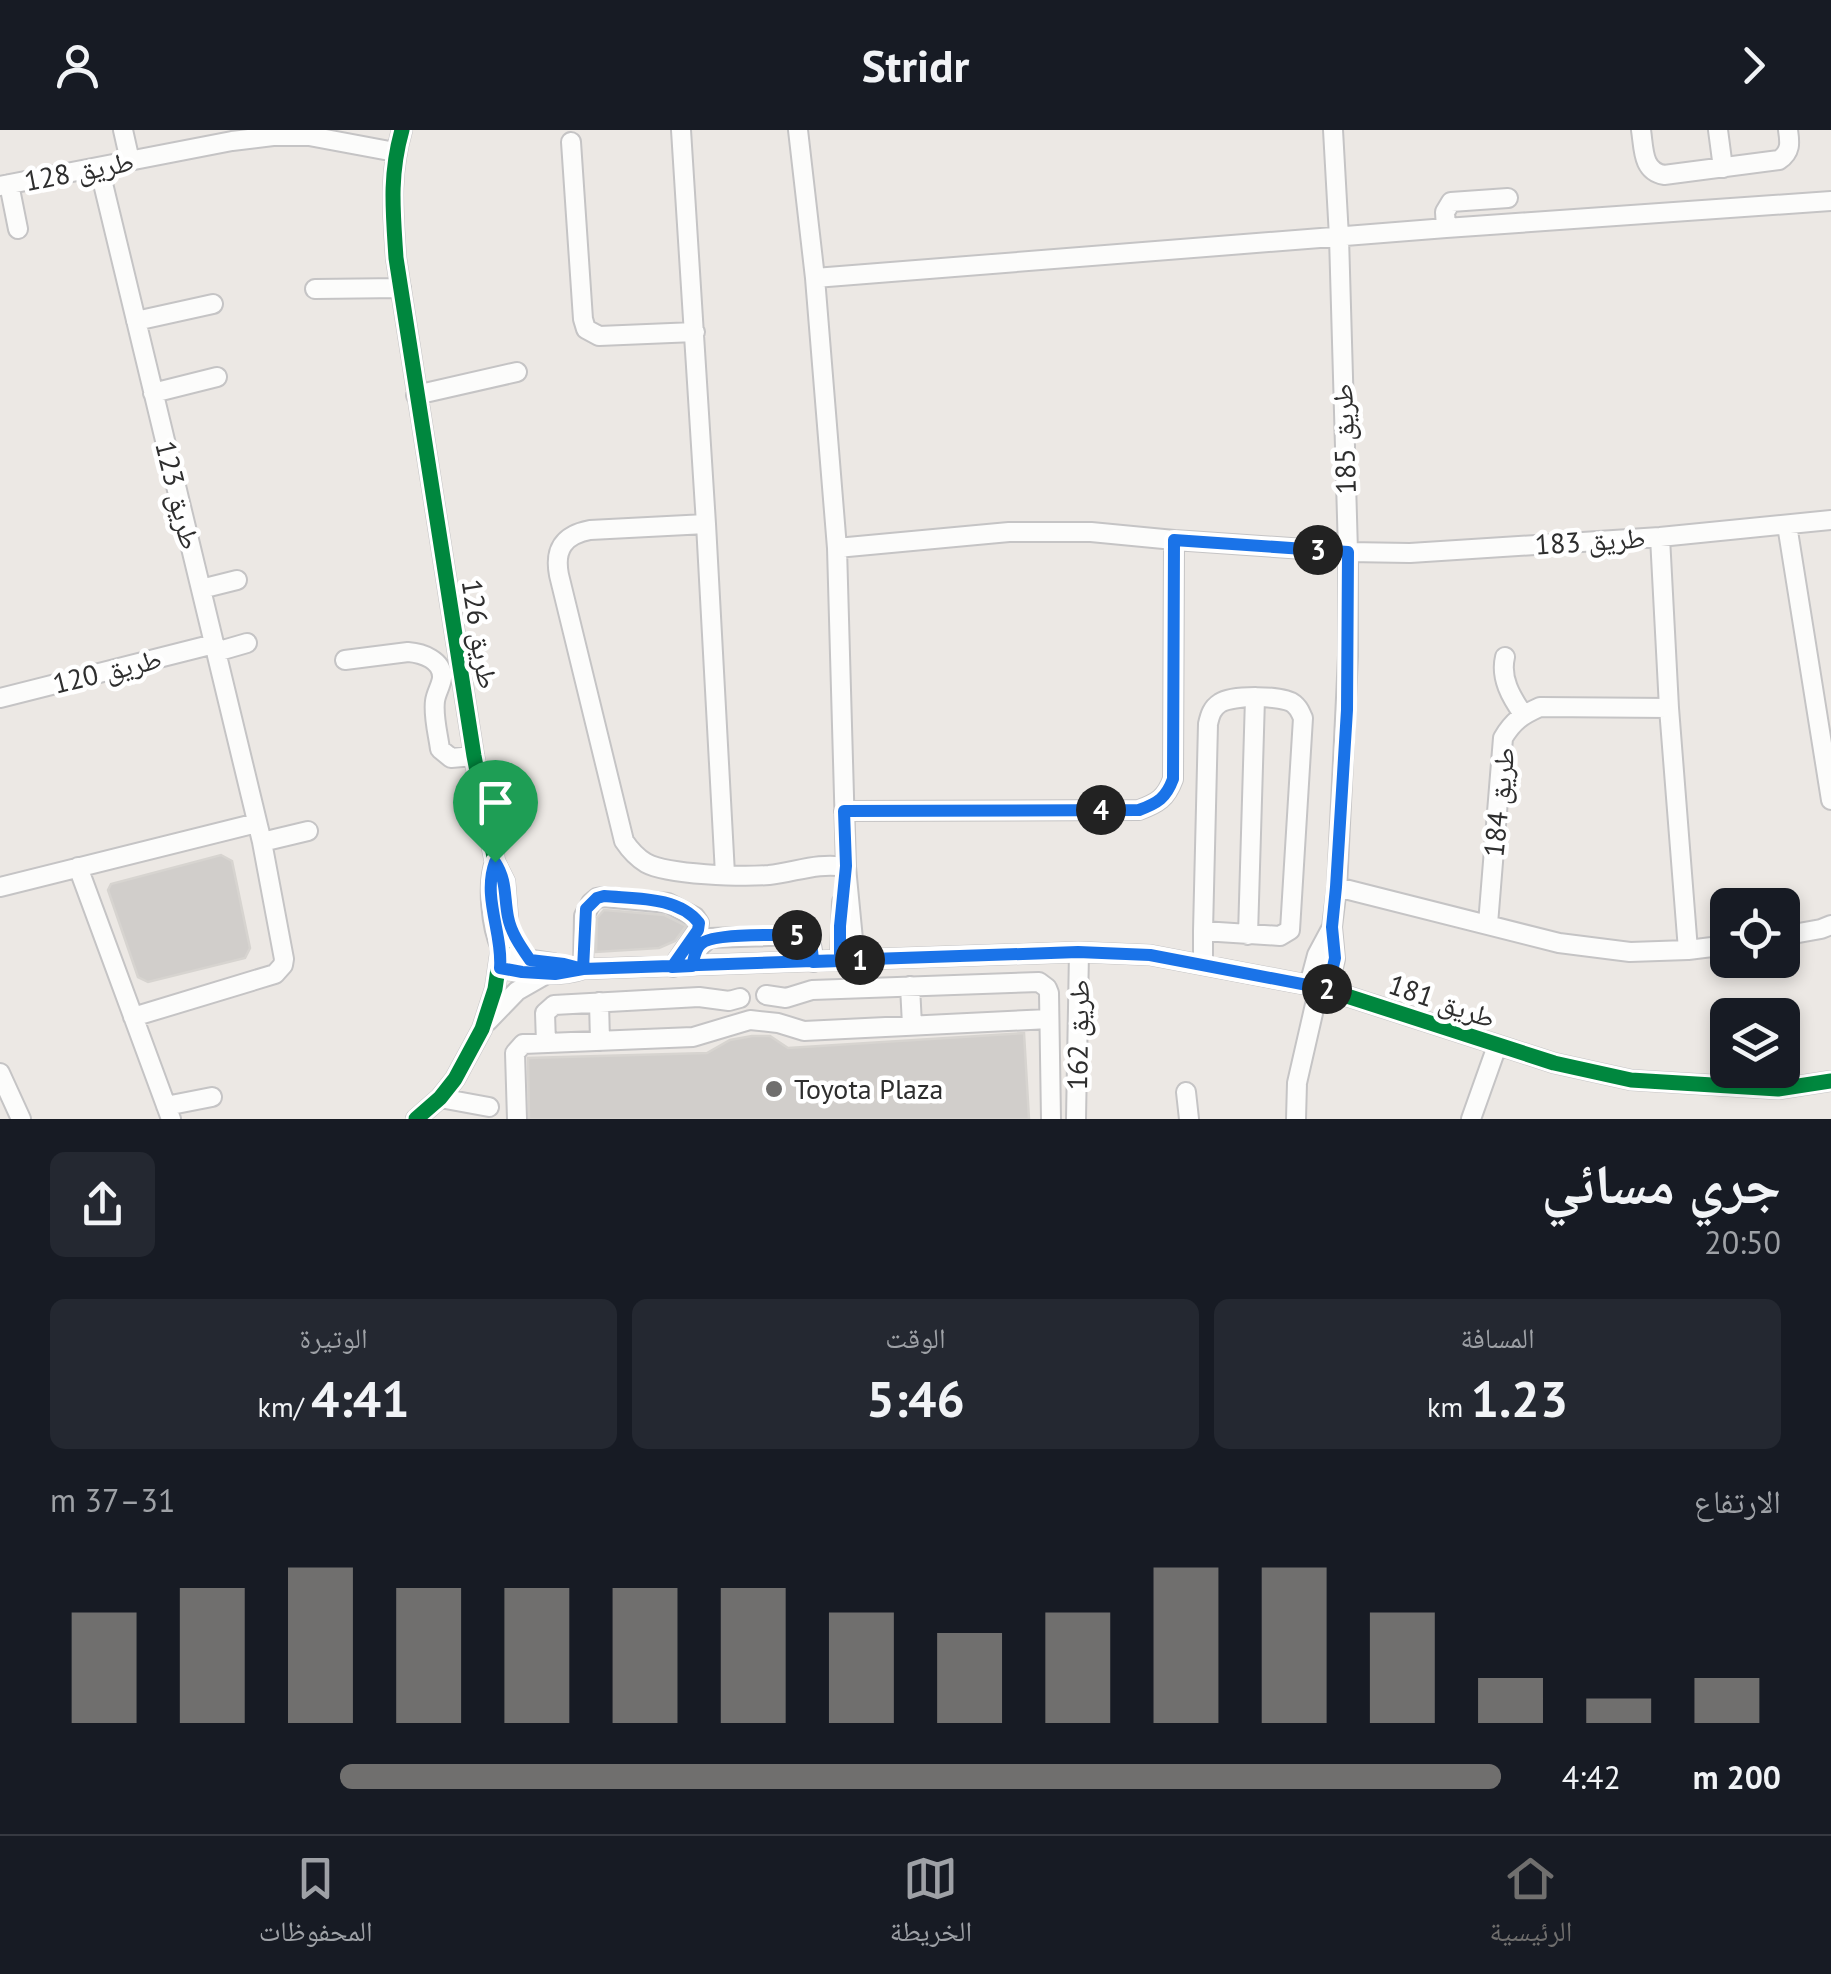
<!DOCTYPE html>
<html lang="ar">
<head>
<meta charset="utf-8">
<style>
  body { margin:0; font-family:"PT Sans","Noto Naskh Arabic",sans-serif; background:#242831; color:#f1f3f6; direction:rtl; height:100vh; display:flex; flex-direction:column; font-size:38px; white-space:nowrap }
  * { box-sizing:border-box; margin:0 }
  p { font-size:32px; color:#9ea1a6 }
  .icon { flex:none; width:55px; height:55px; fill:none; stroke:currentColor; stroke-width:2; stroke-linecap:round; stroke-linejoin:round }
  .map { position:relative; height:989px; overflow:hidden; direction:ltr }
  .details { display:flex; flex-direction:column; background:#171b24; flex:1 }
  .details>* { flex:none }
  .fabs { position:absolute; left:1710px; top:758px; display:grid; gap:20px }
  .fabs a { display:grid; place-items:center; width:90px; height:90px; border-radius:15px; background:#171b24; box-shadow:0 5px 15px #0003; font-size:50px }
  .pin { position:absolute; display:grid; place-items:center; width:85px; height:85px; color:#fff; margin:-102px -42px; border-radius:50% 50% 50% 0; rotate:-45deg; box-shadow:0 0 10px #0007 }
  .pin .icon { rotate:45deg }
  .km { position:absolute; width:50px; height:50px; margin:-25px; border-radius:50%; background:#222; color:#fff; font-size:28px; line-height:50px; text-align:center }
  .round { display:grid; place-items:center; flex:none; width:105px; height:105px; border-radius:15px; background:#242831 }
  .head { display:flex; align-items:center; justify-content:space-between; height:170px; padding:0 50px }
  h1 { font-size:55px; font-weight:700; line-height:75px }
  .metrics { display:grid; grid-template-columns:repeat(3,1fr); gap:15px; height:170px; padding:10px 50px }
  .metrics div { display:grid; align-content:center; border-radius:15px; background:#242831; text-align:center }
  .metrics b { font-size:50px; font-weight:700 }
  .metrics small { font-size:28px; font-weight:400 }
  .metrics p { font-size:28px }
  .chart { height:280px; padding:20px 50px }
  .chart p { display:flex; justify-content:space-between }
  .chart svg { width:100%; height:180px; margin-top:10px; stroke:#706f6e; stroke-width:6 }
  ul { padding:0 50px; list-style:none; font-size:32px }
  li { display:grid; grid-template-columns:160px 120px 1fr; align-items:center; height:75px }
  li i { height:25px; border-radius:12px; background:#706f6e }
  header { display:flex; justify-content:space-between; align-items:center; height:130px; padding:0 50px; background:#171b24; font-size:45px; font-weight:700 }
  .tab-bar { display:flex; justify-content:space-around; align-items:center; height:140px; border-top:2px solid #363941; background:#171b24; font-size:28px; color:#9ea1a6 }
  .tab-bar a { display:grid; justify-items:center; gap:5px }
  .tab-bar .active { color:#706f6e }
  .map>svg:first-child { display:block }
  .building { fill:#d1cecb; stroke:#d7d4d0; stroke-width:2.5 }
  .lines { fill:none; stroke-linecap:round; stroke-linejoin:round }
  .minor-casing { stroke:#c5c4c5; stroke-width:22 }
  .minor { stroke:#fcfcfb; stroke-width:18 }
  .cycleway-casing { stroke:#fff; stroke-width:21 }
  .cycleway { stroke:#00873e; stroke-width:15 }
  .route-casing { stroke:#fff; stroke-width:20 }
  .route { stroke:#1a73e8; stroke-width:12 }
  .poi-dot { fill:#706f6e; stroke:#fff; stroke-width:4 }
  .labels { text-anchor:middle; stroke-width:9; stroke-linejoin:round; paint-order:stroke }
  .street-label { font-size:28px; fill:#2e2e2e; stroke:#fff }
  .poi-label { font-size:28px; fill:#2e2e2e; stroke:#fff; text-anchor:start }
</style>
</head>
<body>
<header><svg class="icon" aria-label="forward" viewBox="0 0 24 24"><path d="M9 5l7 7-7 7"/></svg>Stridr<svg class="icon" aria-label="person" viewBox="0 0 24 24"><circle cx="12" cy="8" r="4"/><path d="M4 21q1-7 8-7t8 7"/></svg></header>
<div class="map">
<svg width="1831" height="989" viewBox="0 0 1831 989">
  <rect width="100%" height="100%" fill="#ece8e4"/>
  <!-- building -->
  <path class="building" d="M221 725 232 731 250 818 245 828 148 852 138 847 108 760 111 754Z
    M604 780 664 785 686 796 675 811 659 818 596 822 597 788Z
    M1024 903 1029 989H529L528 928 707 923 730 910 752 906H770L788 918Z"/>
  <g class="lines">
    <defs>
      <path id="minor" d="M123 0 130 31
        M402 0C389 46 393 81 396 128L474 626 495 732 505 752 508 789 506 808 501 818 495 859 482 899 455 949 440 968 416 989
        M681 0 706 394 725 744
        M798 0 815 148 837 418 846 737 855 830
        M1641 0C1644 19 1642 41 1664 45L1779 30C1791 22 1790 13 1788 0
        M1718 0 1723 38
        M571 12 583 189 586 199 599 206 695 202
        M99 37 262 712 284 829 283 835 275 844 133 887
        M9 54 18 99
        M0 56 232 11 273 6H309L395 22
        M1446 98 1445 82 1451 72 1508 68
        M815 148 1446 98 1831 71
        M315 159 401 158
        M136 191 213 174
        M153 263 217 247
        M416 265 517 242
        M706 394 590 400C564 405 554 419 559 445L624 711C630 720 636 727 646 733 668 745 742 747 769 745 796 742 818 732 846 737
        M1787 395 1831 670
        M1660 407 1669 578 1688 820
        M837 418 1009 402H1091L1174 410
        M201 459 237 450
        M216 522 247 513
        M1505 527C1500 548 1511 567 1523 584
        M345 530 408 522C422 523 443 530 442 548 441 556 436 563 435 571 433 586 438 604 440 619L451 628 474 626
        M0 568 214 514
        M844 681 1139 680C1158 673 1166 668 1173 649L1174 410 1348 422 1410 423 1660 407 1831 390
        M262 712 308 701
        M495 732C487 754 491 797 501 818
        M78 737 171 989
        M0 757 257 693
        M1337 757 1559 813 1630 822 1688 820 1728 815
        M1488 794 1503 608C1513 591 1522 585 1540 577L1669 578
        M1248 805 1255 568
        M1782 806 1821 799 1831 795
        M501 825 553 833
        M693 831 698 818 709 808 798 805C813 808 812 819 813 832
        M840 831 842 772
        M1203 835V801L1208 594C1210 585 1212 578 1220 573 1232 565 1283 565 1294 574 1300 579 1300 582 1303 588L1290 800 1280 806 1203 801
        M499 838C526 844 557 848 583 839L1079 822 1150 825 1319 857 1554 933 1631 950 1778 959 1831 951
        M583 839 584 786 591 773 597 768 604 767 668 773 695 787 699 793 698 800 673 837
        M1309 855 1317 825 1332 797
        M910 856 912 895
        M1328 859 1335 829 1332 797 1337 757 1348 526V422L1339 107 1333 0
        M766 865 786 868 812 860 1039 852 1047 858 1049 863 1051 989
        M599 872 600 911
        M488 891 517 861 545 845
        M546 913 545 883 554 875 699 867 729 871 740 868
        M0 943 21 989
        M1186 962 1189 989
        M440 968 489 977
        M166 976 212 967
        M517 989 515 923 523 914 693 907 750 890 778 893 804 901 1049 889
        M1076 989 1079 822
        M1296 989 1297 953 1319 857
        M1471 989 1497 916"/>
    </defs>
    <!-- minor casing -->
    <use href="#minor" class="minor-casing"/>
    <!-- minor -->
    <use href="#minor" class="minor"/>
    <defs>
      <path id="cycleway" d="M402 0C389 46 393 81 396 128L474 626 495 732 505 752 508 789 506 808 501 818 495 859 482 899 455 949 440 968 416 989
        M499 838C526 844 557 848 583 839L1079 822 1150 825 1319 857 1554 933 1631 950 1778 959 1831 951"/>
    </defs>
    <!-- cycleway casing -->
    <use href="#cycleway" class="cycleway-casing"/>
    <!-- cycleway -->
    <use href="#cycleway" class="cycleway"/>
  </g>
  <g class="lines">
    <defs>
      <path id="route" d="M495 732C482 767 503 804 500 838L522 842 555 844 583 839 1078 822 1150 825 1328 859 1335 828 1332 797 1336 757 1347 580 1348 422 1174 410 1173 649C1166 668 1158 673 1139 680L844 681 846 736 840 796V831L813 832C812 819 813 808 798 805 780 805 711 803 701 814 695 819 694 829 692 836L672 837 698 800 699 793C678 766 635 769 604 766L597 768 586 779 583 839 564 834 530 830C521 817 511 803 508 787 504 767 507 750 495 732"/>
    </defs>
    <!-- route casing -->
    <use href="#route" class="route-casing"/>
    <!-- route -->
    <use href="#route" class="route"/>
  </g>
  <!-- markers -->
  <circle class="poi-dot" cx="774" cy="959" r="10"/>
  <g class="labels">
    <!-- street labels -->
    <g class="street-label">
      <text transform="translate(79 41) rotate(-11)" y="10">طريق 128</text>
      <text transform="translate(1344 309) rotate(-92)" y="10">طريق 185</text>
      <text transform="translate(178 365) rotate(76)" y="10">طريق 123</text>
      <text transform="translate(1590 411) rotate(-4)" y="10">طريق 183</text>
      <text transform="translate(480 504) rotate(81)" y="10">طريق 126</text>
      <text transform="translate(107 541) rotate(-14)" y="10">طريق 120</text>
      <text transform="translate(1499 672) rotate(-84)" y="10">طريق 184</text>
      <text transform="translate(1442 871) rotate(19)" y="10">طريق 181</text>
      <text transform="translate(1078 905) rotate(-89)" y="10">طريق 162</text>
    </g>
    <!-- poi labels -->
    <g class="poi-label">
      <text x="794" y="969">Toyota Plaza</text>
    </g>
  </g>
</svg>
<div class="fabs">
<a><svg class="icon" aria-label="locate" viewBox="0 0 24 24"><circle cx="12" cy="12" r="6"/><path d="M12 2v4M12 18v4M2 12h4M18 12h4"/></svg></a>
<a><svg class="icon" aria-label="layers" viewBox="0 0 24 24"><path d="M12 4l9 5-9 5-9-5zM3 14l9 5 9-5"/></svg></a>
</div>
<div class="pin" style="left:495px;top:732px;background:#1e9e55"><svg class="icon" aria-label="arrive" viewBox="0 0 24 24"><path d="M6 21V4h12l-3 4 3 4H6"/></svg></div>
<b class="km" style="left:860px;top:830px">1</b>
<b class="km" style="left:1327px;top:859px">2</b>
<b class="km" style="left:1318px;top:420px">3</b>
<b class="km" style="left:1101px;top:680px">4</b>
<b class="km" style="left:797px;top:805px">5</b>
</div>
<section class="details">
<div class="head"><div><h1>جري مسائي</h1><p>20:50</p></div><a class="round"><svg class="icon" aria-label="share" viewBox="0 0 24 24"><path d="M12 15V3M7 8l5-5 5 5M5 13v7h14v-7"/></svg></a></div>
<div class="metrics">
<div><p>المسافة</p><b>1.23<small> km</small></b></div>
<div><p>الوقت</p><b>5:46</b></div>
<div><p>الوتيرة</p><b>4:41<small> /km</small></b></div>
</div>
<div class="chart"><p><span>الارتفاع</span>31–37 m</p>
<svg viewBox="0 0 160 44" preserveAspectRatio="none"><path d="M5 44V17M15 44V11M25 44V6M35 44V11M45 44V11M55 44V11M65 44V11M75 44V17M85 44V22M95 44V17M105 44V6M115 44V6M125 44V17M135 44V33M145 44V38M155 44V33"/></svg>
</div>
<ul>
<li><b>200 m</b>4:42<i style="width:80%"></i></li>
</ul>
</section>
<nav class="tab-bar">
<a class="active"><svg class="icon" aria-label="home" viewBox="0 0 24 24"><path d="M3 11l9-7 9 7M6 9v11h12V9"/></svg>الرئيسية</a>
<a><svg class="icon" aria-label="map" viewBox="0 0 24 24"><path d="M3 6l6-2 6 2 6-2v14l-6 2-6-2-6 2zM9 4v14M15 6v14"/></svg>الخريطة</a>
<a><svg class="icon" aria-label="saved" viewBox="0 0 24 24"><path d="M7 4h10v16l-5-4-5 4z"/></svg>المحفوظات</a>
</nav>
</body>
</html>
